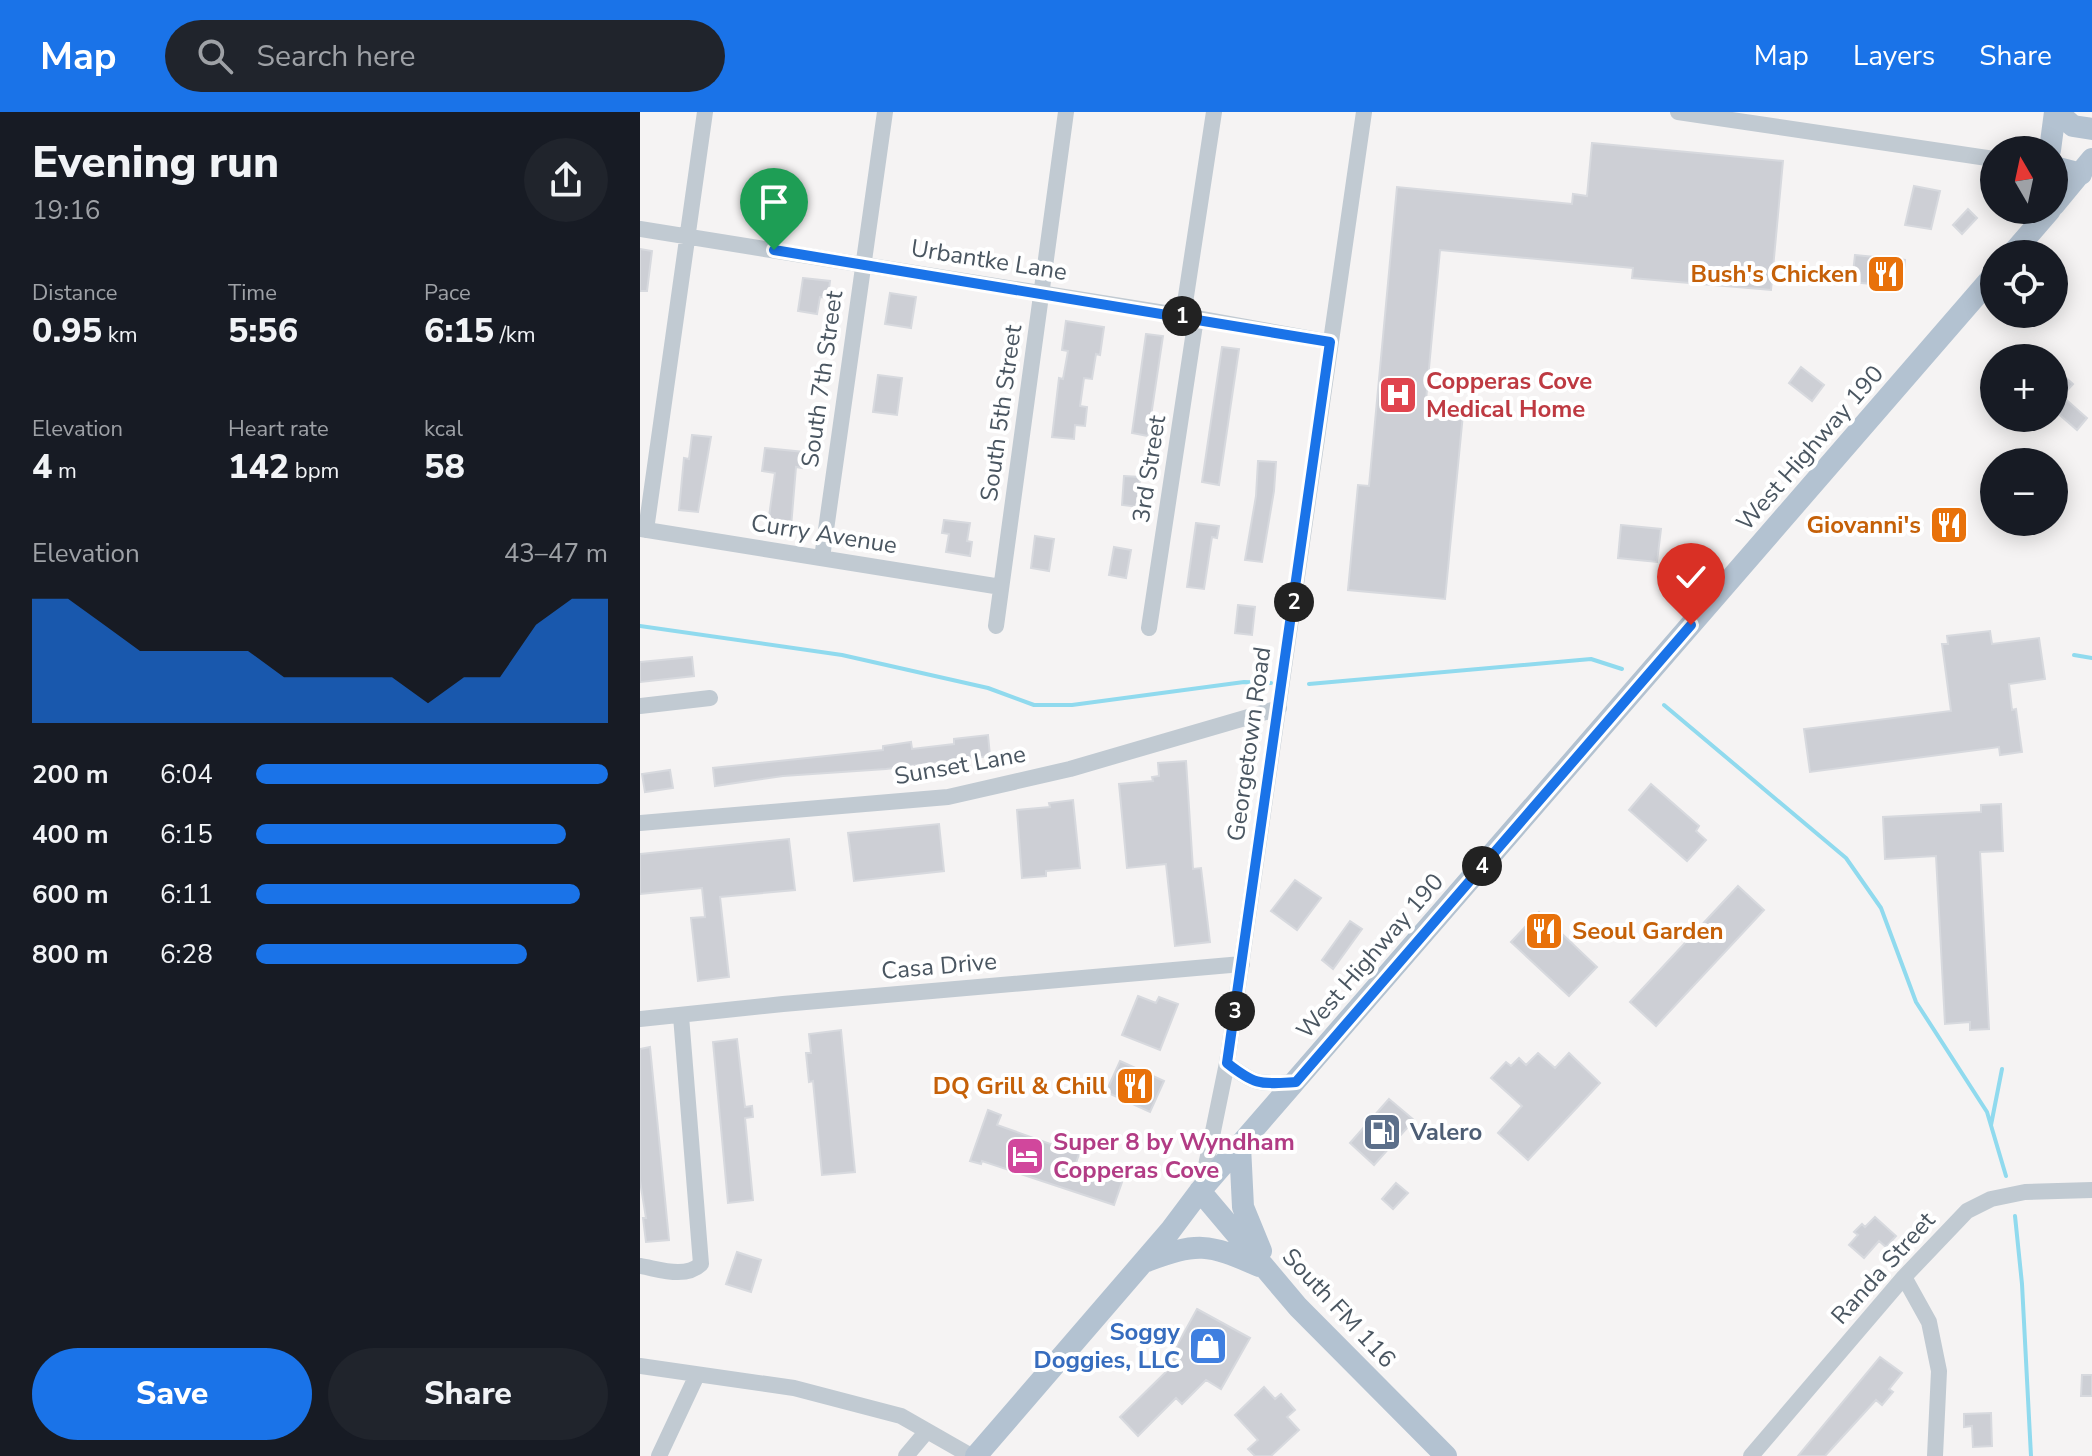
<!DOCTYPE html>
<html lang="en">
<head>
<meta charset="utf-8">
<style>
  body { margin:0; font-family:"Nunito Sans",sans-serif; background:#20242c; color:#f1f3f6; height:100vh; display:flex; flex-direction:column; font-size:30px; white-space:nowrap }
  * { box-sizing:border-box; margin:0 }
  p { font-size:26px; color:#9ea1a6 }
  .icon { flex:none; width:44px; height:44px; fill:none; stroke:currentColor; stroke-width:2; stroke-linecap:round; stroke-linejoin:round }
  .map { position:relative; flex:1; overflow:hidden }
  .panel { display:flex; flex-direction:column; background:#171b24; width:640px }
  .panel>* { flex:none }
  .needle { width:52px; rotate:351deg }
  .controls { position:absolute; left:1340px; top:24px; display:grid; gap:16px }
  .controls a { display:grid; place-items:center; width:88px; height:88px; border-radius:50%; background:#171b24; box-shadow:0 4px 20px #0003; font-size:40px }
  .pin { position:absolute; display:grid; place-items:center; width:68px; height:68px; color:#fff; margin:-82px -34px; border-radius:50% 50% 50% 0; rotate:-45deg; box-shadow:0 0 8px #0007 }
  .pin .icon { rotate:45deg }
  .km { position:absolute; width:40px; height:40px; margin:-20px; border-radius:50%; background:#222; color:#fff; font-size:22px; line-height:40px; text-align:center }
  .round { display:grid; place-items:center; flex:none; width:84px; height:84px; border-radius:42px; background:#20242c }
  .head { display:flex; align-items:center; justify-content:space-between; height:136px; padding:0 32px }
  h1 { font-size:44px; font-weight:800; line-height:60px }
  .stats { display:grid; grid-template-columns:repeat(3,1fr); gap:12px; height:136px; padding:8px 32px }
  .stats div { display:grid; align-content:center }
  .stats b { font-size:34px; font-weight:800 }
  .stats small { font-size:22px; font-weight:400 }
  .stats p { font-size:22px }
  .chart { height:224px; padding:16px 32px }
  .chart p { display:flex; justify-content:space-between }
  .chart svg { width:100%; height:144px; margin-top:8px; fill:#1a73e8; opacity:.7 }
  .cta { display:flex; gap:16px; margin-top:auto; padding:16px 32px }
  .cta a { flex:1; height:92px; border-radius:48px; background:#1a73e8; color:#fff; font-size:32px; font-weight:800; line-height:92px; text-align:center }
  .cta a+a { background:#20242c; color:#f1f3f6 }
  ul { padding:0 32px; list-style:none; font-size:26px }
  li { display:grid; grid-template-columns:128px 96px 1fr; align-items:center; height:60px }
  li i { height:20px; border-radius:10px; background:#1a73e8 }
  header { display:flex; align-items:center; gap:48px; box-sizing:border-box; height:112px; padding:0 40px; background:#1a73e8; color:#fff }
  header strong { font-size:38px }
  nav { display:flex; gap:44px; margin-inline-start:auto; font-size:28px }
  .search { width:560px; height:72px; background:#20242c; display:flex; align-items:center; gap:20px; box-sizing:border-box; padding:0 28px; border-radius:44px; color:#9ea1a6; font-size:30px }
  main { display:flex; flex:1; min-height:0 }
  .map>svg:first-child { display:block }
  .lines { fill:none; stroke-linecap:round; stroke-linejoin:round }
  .stream { stroke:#90daee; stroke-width:4 }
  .building { fill:#cdcfd5; stroke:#d7d9de; stroke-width:2 }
  .minor { stroke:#c1cad2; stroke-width:16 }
  .major { stroke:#b3c2d1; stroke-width:22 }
  .route-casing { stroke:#fff; stroke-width:16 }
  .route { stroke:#1a73e8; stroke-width:10 }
  .labels { text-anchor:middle; stroke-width:8; stroke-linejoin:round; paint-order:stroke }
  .street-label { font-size:24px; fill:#4a5661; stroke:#fff }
  .food-label { font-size:24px; font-weight:bold; fill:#c56008; stroke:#fff; text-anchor:end }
  .health-label { font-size:24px; font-weight:bold; fill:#be3a42; stroke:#fff; text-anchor:start }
  .service-label { font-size:24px; font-weight:bold; fill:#4e5e75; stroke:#fff; text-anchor:start }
  .hotel-label { font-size:24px; font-weight:bold; fill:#b23c85; stroke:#fff; text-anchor:start }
  .shop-label { font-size:24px; font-weight:bold; fill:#366cbe; stroke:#fff; text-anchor:end }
</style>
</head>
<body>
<header>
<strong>Map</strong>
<div class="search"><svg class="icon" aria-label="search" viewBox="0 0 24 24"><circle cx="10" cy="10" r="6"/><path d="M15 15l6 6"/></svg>Search here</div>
<nav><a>Map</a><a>Layers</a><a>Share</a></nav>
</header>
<main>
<section class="panel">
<div class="head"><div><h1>Evening run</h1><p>19:16</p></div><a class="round"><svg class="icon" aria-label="share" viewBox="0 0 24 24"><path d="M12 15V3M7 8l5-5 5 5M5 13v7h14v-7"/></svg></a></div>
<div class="stats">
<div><p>Distance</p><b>0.95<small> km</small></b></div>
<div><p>Time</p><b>5:56</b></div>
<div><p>Pace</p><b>6:15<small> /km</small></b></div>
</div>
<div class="stats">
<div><p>Elevation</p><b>4<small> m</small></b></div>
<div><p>Heart rate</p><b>142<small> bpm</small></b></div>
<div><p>kcal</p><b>58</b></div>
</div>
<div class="chart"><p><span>Elevation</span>43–47 m</p>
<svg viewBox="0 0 160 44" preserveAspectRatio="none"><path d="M0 44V6L10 6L20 14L30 22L40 22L50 22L60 22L70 30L80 30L90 30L100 30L110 38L120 30L130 30L140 14L150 6L160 6V44z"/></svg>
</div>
<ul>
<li><b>200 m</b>6:04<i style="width:100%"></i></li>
<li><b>400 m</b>6:15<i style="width:88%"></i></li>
<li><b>600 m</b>6:11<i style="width:92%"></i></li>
<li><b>800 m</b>6:28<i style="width:77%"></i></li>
</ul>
<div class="cta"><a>Save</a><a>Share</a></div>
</section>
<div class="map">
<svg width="1452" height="1344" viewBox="0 0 1452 1344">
  <rect width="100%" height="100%" fill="#f5f3f3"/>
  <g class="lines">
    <!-- stream -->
    <path class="stream" d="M0 514 202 543 348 576 394 593H432L604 570 631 571
      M1434 543 1452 546
      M669 572 951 547 982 557
      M1024 593 1206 746 1241 796 1276 890 1347 1000 1366 1064
      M1351 1013 1362 957
      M1375 1104 1382 1172 1391 1344"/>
  </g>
  <!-- building -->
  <path class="building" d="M952 31 1143 49 1131 178 992 166 993 156 800 138 785 299 823 302 805 487 708 478 718 373 729 374 757 75 932 92 933 82 947 84Z
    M1274 74 1300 79 1291 117 1265 113Z
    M1328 97 1337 106 1322 122 1313 113Z
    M0 137 12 139 7 179H0Z
    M1215 143 1265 148 1262 175 1212 170Z
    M163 166 190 169 188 186 180 185 177 202 158 199Z
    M250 181 276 185 271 216 245 212Z
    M426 209 464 215 460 243 456 242 452 267 444 266 440 294 447 295 445 314 435 313 434 327 412 325 419 266 423 267 428 239 422 238Z
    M506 222 523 224 508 324 492 321Z
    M582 235 599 237 579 373 562 370Z
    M1161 255 1184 273 1172 289 1149 271Z
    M1414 255 1433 272 1422 284 1447 306 1437 318 1414 298Z
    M238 263 262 266 257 303 233 300Z
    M52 323 71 325 58 400 39 398 44 346 49 347Z
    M125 336 164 340 162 356 156 355 151 415 128 412 135 361 122 359Z
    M618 349 636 350 634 379 622 450 605 448 616 384Z
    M484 364 500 365 498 395 482 393Z
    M304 408 330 411 327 429 332 430 330 444 306 440 309 422 302 421Z
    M556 411 579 414 577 426 572 425 564 477 547 475Z
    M981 413 1021 417 1017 450 978 446Z
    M395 424 414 427 409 459 391 456Z
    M474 435 491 438 486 466 469 463Z
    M598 493 615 495 612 523 595 521Z
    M1350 519 1352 532 1399 526 1405 567 1369 572 1372 598 1376 597 1382 640 1360 643 1359 635 1170 660 1164 617 1311 599 1302 532H1308L1307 524Z
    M52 545 54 564 0 570V550Z
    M348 623 350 644 246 657 143 664 75 674 73 656 243 638V634L271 630 272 637 314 632V627Z
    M546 649 553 757 561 756 570 830 535 834 526 752 487 756 479 672 513 669 512 665 519 664 518 651Z
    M30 658 33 676 5 680 2 662Z
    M1011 672 1059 714 1056 719 1066 728 1047 749 989 698Z
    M433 688 440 756 406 759V764L382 766 377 698 410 695 409 691Z
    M1361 692 1363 739 1340 740 1349 917 1330 918V910L1305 912 1296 744 1245 747 1243 705 1341 700V693Z
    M299 712 304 759 214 769 208 721Z
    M149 727 155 778 80 785 89 865 58 869 51 806 65 805 62 776 0 782V742Z
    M655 768 681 786 657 818 631 799Z
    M1098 774 1124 798 1016 914 990 890Z
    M899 800 957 855 929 884 871 830Z
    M710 809 722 817 693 857 682 848Z
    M498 884 516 891 519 885 538 892 520 938 482 923Z
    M201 918 215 1060 182 1063 173 969 169 970 166 941H171L169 922Z
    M97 927 105 995 112 994 113 1005 105 1006 113 1088 88 1091 73 930Z
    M10 935 29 1128 6 1130 3 1106H6L0 1069V937Z
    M898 941 915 956 929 941 960 971 888 1048 858 1021 882 994 851 966 866 950 871 954 879 946 886 953Z
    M480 949 524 969 510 1000 466 980Z
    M749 987 774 1008 734 1053 710 1031Z
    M348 998 361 1003 357 1013 439 1042 435 1054 482 1070 474 1093 342 1049 341 1052 330 1049Z
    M756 1071 768 1081 753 1097 742 1087Z
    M1235 1105 1256 1124 1246 1135 1239 1129 1224 1146 1209 1133 1218 1123 1214 1120 1222 1112 1225 1115Z
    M97 1140 121 1148 111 1180 86 1172Z
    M557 1197 610 1226 581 1277 566 1268 542 1292 536 1286 498 1324 480 1305 535 1251 529 1248Z
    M1240 1245 1262 1261 1249 1277 1253 1280 1242 1293 1236 1288 1185 1344H1158Z
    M1442 1263H1452V1284H1441Z
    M624 1275 635 1287 641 1282 655 1298 647 1305 659 1318 631 1344H615L608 1337 618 1328 595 1303Z
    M1351 1301 1352 1334 1333 1335 1332 1314 1324 1315V1302Z"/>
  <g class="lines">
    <!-- minor -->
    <path class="minor" d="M1038 0 1354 47
      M0 117 556 206 690 230
      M543 204 574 0
      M0 417 361 475
      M6 418 65 0
      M182 446 245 0
      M356 514 426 0
      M509 516 556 206
      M0 594 70 586
      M0 711 308 685 430 657 639 596
      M0 907 143 892 602 852
      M587 951C616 974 620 972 656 970
      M561 1078 587 951 724 0
      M0 1154C19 1157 45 1167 61 1152L41 904
      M1264 1165 1289 1210 1299 1259 1295 1344
      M0 1254 154 1276 261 1304 331 1344
      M19 1344 57 1263
      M266 1344 287 1319
      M1111 1344 1264 1165 1327 1099 1351 1087 1385 1080 1452 1078"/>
    <!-- major -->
    <path class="major" d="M1417 0 1433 14 1452 17
      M1410 38 1415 0
      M1414 55 1441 62
      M1414 93 1452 47
      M1372 142 1410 98
      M600 1034 603 1095 621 1139
      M560 1079 658 1195 806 1344
      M504 1150C558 1130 567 1131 619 1154
      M336 1344 530 1119 560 1079 1354 163"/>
  </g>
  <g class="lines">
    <defs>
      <path id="route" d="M134 138 690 230 587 951C616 974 620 972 656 970L1051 513"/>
    </defs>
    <!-- route casing -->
    <use href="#route" class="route-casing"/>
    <!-- route -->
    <use href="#route" class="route"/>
  </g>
  <!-- icons -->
  <defs>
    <symbol id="restaurant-square" viewBox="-11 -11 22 22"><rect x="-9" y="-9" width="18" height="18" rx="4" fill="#e8710a" stroke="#fff"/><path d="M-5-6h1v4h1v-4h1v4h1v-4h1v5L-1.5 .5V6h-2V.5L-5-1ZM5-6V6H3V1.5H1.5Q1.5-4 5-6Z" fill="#fff"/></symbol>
    <symbol id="hospital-square" viewBox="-11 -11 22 22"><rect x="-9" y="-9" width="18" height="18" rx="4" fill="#e0444e" stroke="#fff"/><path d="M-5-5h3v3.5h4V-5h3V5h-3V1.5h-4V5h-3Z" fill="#fff"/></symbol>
    <symbol id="fuel-square" viewBox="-11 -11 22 22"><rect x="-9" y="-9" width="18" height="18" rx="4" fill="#5c6f8a" stroke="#fff"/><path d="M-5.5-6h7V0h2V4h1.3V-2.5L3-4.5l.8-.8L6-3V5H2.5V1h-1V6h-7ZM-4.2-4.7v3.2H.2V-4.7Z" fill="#fff"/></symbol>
    <symbol id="hotel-square" viewBox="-11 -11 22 22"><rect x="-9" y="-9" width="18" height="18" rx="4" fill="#d1479c" stroke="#fff"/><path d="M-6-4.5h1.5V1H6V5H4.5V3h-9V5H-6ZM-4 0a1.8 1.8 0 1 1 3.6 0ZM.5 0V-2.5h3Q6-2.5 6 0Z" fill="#fff"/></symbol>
    <symbol id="shop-square" viewBox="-11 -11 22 22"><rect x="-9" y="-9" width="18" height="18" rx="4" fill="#3f7fe0" stroke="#fff"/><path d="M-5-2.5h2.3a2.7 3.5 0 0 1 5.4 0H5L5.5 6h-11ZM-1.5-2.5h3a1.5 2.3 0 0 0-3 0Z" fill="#fff"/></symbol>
  </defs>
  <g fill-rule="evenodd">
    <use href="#restaurant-square" x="1224" y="140" width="44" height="44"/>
    <use href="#hospital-square" x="736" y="261" width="44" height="44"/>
    <use href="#restaurant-square" x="1287" y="391" width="44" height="44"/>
    <use href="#restaurant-square" x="882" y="797" width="44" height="44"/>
    <use href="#restaurant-square" x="473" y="952" width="44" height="44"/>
    <use href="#fuel-square" x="720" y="998" width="44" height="44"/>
    <use href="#hotel-square" x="363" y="1022" width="44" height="44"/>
    <use href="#shop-square" x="546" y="1212" width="44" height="44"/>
  </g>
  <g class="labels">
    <!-- street labels -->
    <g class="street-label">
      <text transform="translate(349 148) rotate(9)" y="8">Urbantke Lane</text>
      <text transform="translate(182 267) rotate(-82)" y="8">South 7th Street</text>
      <text transform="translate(361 301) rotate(-82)" y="8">South 5th Street</text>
      <text transform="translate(1170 336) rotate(-49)" y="8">West Highway 190</text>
      <text transform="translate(509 357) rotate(-81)" y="8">3rd Street</text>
      <text transform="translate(184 422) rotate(9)" y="8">Curry Avenue</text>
      <text transform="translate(609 632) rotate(-82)" y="8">Georgetown Road</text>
      <text transform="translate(320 653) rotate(-10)" y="8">Sunset Lane</text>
      <text transform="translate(730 844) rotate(-49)" y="8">West Highway 190</text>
      <text transform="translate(299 854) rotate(-5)" y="8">Casa Drive</text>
      <text transform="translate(1243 1156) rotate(-48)" y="8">Randa Street</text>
      <text transform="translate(699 1196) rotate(47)" y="8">South FM 116</text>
    </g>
    <!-- food labels -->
    <g class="food-label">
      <text x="1218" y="170">Bush's Chicken</text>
      <text x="1281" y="421">Giovanni's</text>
      <text x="932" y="827" text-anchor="start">Seoul Garden</text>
      <text x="467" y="982">DQ Grill &amp; Chill</text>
    </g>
    <!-- health labels -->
    <g class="health-label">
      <text x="786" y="277">Copperas Cove<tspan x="786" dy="28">Medical Home</tspan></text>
    </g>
    <!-- service labels -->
    <g class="service-label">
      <text x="770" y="1028">Valero</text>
    </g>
    <!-- hotel labels -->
    <g class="hotel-label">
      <text x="413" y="1038">Super 8 by Wyndham<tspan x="413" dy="28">Copperas Cove</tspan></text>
    </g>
    <!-- shop labels -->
    <g class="shop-label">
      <text x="540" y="1228">Soggy<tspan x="540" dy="28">Doggies, LLC</tspan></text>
    </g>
  </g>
</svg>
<div class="controls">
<a><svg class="needle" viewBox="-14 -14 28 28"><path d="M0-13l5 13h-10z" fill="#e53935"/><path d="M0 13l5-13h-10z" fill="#9ea1a6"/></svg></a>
<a><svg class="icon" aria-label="locate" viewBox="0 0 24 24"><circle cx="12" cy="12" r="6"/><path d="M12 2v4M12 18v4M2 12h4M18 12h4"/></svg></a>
<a>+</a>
<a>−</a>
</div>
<div class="pin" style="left:134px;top:138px;background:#1e9e55"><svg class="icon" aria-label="arrive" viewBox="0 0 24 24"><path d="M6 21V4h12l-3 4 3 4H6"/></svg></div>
<div class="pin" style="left:1051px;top:513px;background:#d93025"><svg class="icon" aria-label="check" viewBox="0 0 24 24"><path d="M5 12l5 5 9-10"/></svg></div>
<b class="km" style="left:542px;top:204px">1</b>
<b class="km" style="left:654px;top:490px">2</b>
<b class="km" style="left:595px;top:899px">3</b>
<b class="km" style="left:842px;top:754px">4</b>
</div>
</main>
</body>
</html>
